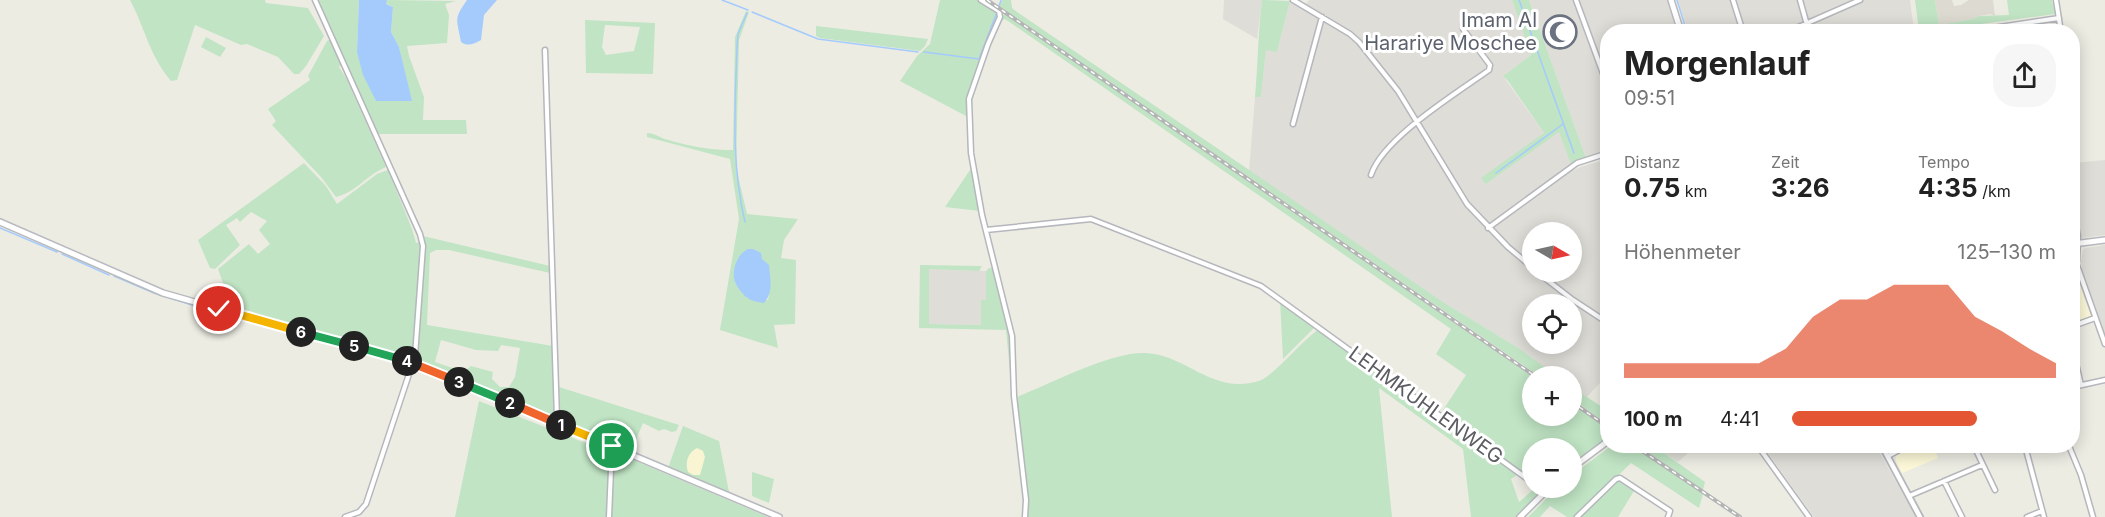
<!DOCTYPE html>
<html lang="de">
<head>
<meta charset="utf-8">
<style>
  body { margin:0; font-family:Inter,sans-serif; background:#f6f6f6; color:#222; height:100vh; display:flex; flex-direction:column; font-size:22px; white-space:nowrap }
  * { box-sizing:border-box; margin:0 }
  p { font-size:20px; color:#767676 }
  .icon { flex:none; width:33px; height:33px; fill:none; stroke:currentColor; stroke-width:2; stroke-linecap:round; stroke-linejoin:round }
  .map { position:relative; flex:1; overflow:hidden }
  .sheet { position:absolute; left:1600px; top:24px; width:480px; height:429px; display:flex; flex-direction:column; background:#fff; border-radius:24px; box-shadow:0 3px 15px #0003 }
  .sheet>* { flex:none }
  .needle { width:39px; rotate:99deg }
  .buttons { position:absolute; left:1522px; top:222px; display:grid; gap:12px }
  .buttons a { display:grid; place-items:center; width:60px; height:60px; border-radius:50%; background:#fff; box-shadow:0 3px 15px #0003; font-size:30px }
  .pin { position:absolute; display:grid; place-items:center; width:51px; height:51px; color:#fff; margin:-26px; border:3px solid #fff; border-radius:50%; box-shadow:0 2px 6px #0007 }
  .km { position:absolute; width:30px; height:30px; margin:-15px; border-radius:50%; background:#222; color:#fff; font-size:16px; line-height:30px; text-align:center }
  .round { display:grid; place-items:center; flex:none; width:63px; height:63px; border-radius:24px; background:#f6f6f6 }
  .overview { display:flex; align-items:center; justify-content:space-between; height:102px; padding:0 24px }
  h1 { font-size:33px; font-weight:700; line-height:45px }
  .figures { display:grid; grid-template-columns:repeat(3,1fr); gap:9px; height:102px; padding:6px 24px }
  .figures div { display:grid; align-content:center }
  .figures b { font-size:26px; font-weight:700 }
  .figures small { font-size:16px; font-weight:400 }
  .figures p { font-size:16px }
  .chart { height:168px; padding:12px 24px }
  .chart p { display:flex; justify-content:space-between }
  .chart svg { width:100%; height:108px; margin-top:6px; fill:#e35533; opacity:.7 }
  ul { padding:0 24px; list-style:none; font-size:20px }
  li { display:grid; grid-template-columns:96px 72px 1fr; align-items:center; height:45px }
  li i { height:15px; border-radius:8px; background:#e35533 }
  .map>svg:first-child { display:block }
  .commercial { fill:#fcf8d8 }
  .industrial { fill:#dfddd7; fill-rule:evenodd }
  .education { fill:#dddbd1 }
  .green { fill:#c0e4c4; fill-rule:evenodd }
  .sand { fill:#f9f4d2 }
  .water { fill:#a4cbfc }
  .lines { fill:none; stroke-linecap:round; stroke-linejoin:round }
  .stream { stroke:#a4cbfc; stroke-width:1.5 }
  .minor-casing { stroke:#b5b7bd; stroke-width:7 }
  .tertiary-casing { stroke:#b5b7bd; stroke-width:8 }
  .secondary-casing { stroke:#b8bac0; stroke-width:8 }
  .minor { stroke:#fff; stroke-width:4 }
  .tertiary { stroke:#fff; stroke-width:4.5 }
  .secondary { stroke:#fff; stroke-width:5 }
  .rail-casing { stroke:#b3b4b4; stroke-width:4 }
  .rail { stroke:#fff; stroke-width:1.5; stroke-dasharray:4.5; stroke-linecap:butt }
  .split-1-casing { stroke:#fff; stroke-width:12 }
  .split-2-casing { stroke:#fff; stroke-width:12 }
  .split-3-casing { stroke:#fff; stroke-width:12 }
  .split-4-casing { stroke:#fff; stroke-width:12 }
  .split-5-casing { stroke:#fff; stroke-width:12 }
  .split-6-casing { stroke:#fff; stroke-width:12 }
  .split-7-casing { stroke:#fff; stroke-width:12 }
  .split-8-casing { stroke:#fff; stroke-width:12 }
  .split-1 { stroke:#f5b400; stroke-width:8 }
  .split-2 { stroke:#f0652b; stroke-width:8 }
  .split-3 { stroke:#22a559; stroke-width:8 }
  .split-4 { stroke:#f0652b; stroke-width:8 }
  .split-5 { stroke:#22a559; stroke-width:8 }
  .split-6 { stroke:#22a559; stroke-width:8 }
  .split-7 { stroke:#f5b400; stroke-width:8 }
  .split-8 { stroke:#f5b400; stroke-width:8 }
  .labels { text-anchor:middle; stroke-width:6; stroke-linejoin:round; paint-order:stroke }
  .worship-label { font-size:20px; fill:#5b616d; stroke:#fff; text-anchor:end }
  .street-label { font-size:20px; fill:#5b5d63; stroke:#fff }
</style>
</head>
<body>
<div class="map">
<svg width="2105" height="517" viewBox="0 0 2105 517">
  <rect width="100%" height="100%" fill="#edece3"/>
  <!-- commercial -->
  <path class="commercial" d="M2073 266 2092 319 2073 325Z
    M1913 446H1933L1938 458 1902 473 1896 461V455Z"/>
  <!-- industrial -->
  <path class="industrial" d="M1224 0H1262L1257 39 1223 19Z
    M1309 0H1512L1531 55 1503 76 1544 133 1486 184 1559 131 1574 170 1580 167 1608 159V374L1587 397 1572 387V376H1557L1520 349 1443 302 1249 171 1255 97H1261L1266 49 1277 52 1290 1 1348 34 1352 31 1306 4ZM1533 232H1572V272H1533ZM1533 304H1572V344H1533Z
    M1529 0H1667L1677 31 1608 32V152L1586 158Z
    M1678 0H1910L1914 31H1688Z
    M2105 160V235L2082 238 2076 220 2073 163Z
    M2105 245V337L2083 279 2081 261 2083 250 2085 248Z
    M929 269 986 271V301H981L982 325 929 324Z
    M1654 446H1696L1678 462Z
    M1763 446H1876L1916 517H1814Z"/>
  <!-- education -->
  <path class="education" d="M1935 0H1952L1954 6 1961 5 1969 0H1993L1995 16 1990 14 1979 16 1973 19 1939 25Z"/>
  <!-- green -->
  <path class="green" d="M130 0H265L266 3 308 8 324 36 306 66 299 74H294L278 57 247 44 241 45 195 25 177 80 171 81C148 53 146 30 130 0Z
    M317 0H359L357 52 376 101H411L399 47 391 32 393 7 385 3 387 0 456 1 445 4 449 15 447 43 407 46 409 56 424 97 423 120H466L467 134H377Z
    M940 0H979L998 13V17L968 96 966 116 900 81 917 56 930 44Z
    M1002 0H1011L1012 8 1017 12 1443 302 1520 349 1557 376H1539L999 6Z
    M1262 0 1290 1 1277 52 1266 50 1261 97H1255C1258 64 1258 32 1262 0Z
    M1512 0H1529L1586 158 1571 164 1559 132 1486 184 1481 178 1544 133 1508 81 1503 76 1531 55Z
    M1915 0H1935L1939 25 1973 19 1979 16 2009 15 2007 0H2052L2055 14 1967 26 1939 31H1919Z
    M746 11 749 12 739 40 736 167 747 214 798 219 784 240 781 258 796 260 795 324 774 325 778 348 720 330 739 219 730 159 647 137V133C654 133 659 137 665 139 683 145 715 151 733 150L735 37ZM762 259C772 274 771 283 768 300L747 298 735 283 734 269Z
    M1004 13 1533 377V416H1572V404L1608 429V437L1572 466V448H1533V481L1441 413 1466 375 1436 354 1451 329 1008 21 1004 19 1002 21Z
    M585 20 655 23 653 74 586 73ZM605 25 640 27 634 51 606 55 602 47Z
    M816 26 928 39 925 46 920 51 820 38 816 36Z
    M206 37 226 48 220 57 201 47Z
    M331 39 341 64 339 67 346 78 386 167C368 174 355 193 336 197L321 177 272 125 276 121 268 109 310 80 308 76 327 41Z
    M304 163 326 186 337 204 377 174 388 170 412 229 416 243 421 242 414 355 412 361 222 306 216 290 224 286 218 269 249 244 258 254 270 244 259 230 267 221 251 212 240 222 237 218 226 225 240 245 215 269 210 268 198 240Z
    M971 168 980 211 945 207 970 170Z
    M423 236 550 266V273L449 250H436L430 253 427 325 553 346 556 414 554 419 416 362 424 255ZM441 340 476 350 498 351 501 345 520 348 515 377 509 387H500L492 379 493 372 471 366 464 372 435 362Z
    M920 265 982 266 979 271 929 269V324L981 325V300H986V271L989 268H993L1012 342V392L1006 330 919 328Z
    M1280 300 1315 327 1283 359Z
    M1318 330 1517 475 1511 479 1519 502 1535 488 1539 493 1518 517H1471L1463 449 1379 388 1392 517H1026L1028 505 1017 399 1019 396C1052 383 1112 351 1146 353 1187 355 1212 395 1259 381 1273 377 1303 339 1318 330Z
    M559 387 679 425 676 431 672 432 664 429 659 431 643 423 631 452 561 423Z
    M1572 387 1608 411V424L1572 399Z
    M479 401 593 446 598 445 609 449 607 517H455Z
    M683 426 719 441 729 492 727 493 668 468Z
    M1611 446H1633L1703 494 1699 508 1631 463 1575 517H1567L1550 506 1540 517H1528L1557 488H1572V475Z
    M1639 446H1654L1705 482 1703 490Z
    M612 451 747 508 768 517H611Z
    M752 472 774 479 769 503 752 496Z
    M1617 480 1634 491 1618 517H1580Z"/>
  <!-- sand -->
  <path class="sand" d="M697 448 703 451 705 457 700 475H693L688 472C685 463 687 453 697 448Z"/>
  <!-- water -->
  <path class="water" d="M359 0H387L386 4 393 7 391 32 399 47 412 101H376L363 75 357 52Z
    M467 0H497L484 15 481 40C474 44 468 47 461 42 457 19 453 20 467 0Z
    M748 249H753L761 253 762 259 769 265C770 278 774 292 764 303 758 302 751 301 746 297 743 294 736 286 735 282 731 271 737 254 748 249Z"/>
  <g class="lines">
    <!-- stream -->
    <path class="stream" d="M722 0 748 10
      M1519 0 1574 153
      M1677 0 1687 32
      M999 6 1001 0
      M752 12 818 39 918 52
      M924 52 979 59 997 12
      M1496 173 1563 124
      M745 222C731 164 735 106 737 47L738 34 747 13
      M0 228 57 252
      M62 254 109 275
      M114 276 154 293 211 311
      M215 311 245 321"/>
    <defs>
      <path id="minor" d="M315 0 420 234 423 246 415 356 366 504 359 512 345 517
        M981 0 999 11 1000 17 988 44 969 99 971 153 982 215 1012 336 1014 396 1026 500 1025 517
        M1293 0 1350 34 1359 42 1398 91 1467 204 1508 247 1533 268
        M1576 0 1608 87
        M1733 0 1743 32
        M1800 0 1809 32
        M2056 0 2061 32
        M1787 32 1860 0
        M1966 32 2059 18
        M545 50 557 418 556 423
        M1293 124 1322 17
        M1371 175C1383 138 1457 93 1489 70L1490 65 1463 29V24
        M2073 212 2078 236 2077 261
        M1488 228 1577 163 1608 153
        M986 230 1091 219 1261 286 1533 483
        M2073 254 2105 344
        M1537 272 1573 300 1608 323
        M2073 326 2095 318
        M2073 350 2081 385
        M2073 387 2105 380
        M1758 446 1809 517
        M1974 446 1995 490
        M2025 446 2044 517
        M2069 446 2081 475 2093 517
        M1888 456 1907 446
        M1944 481 1962 517
        M1539 488 1545 492
        M1909 496 1982 465
        M609 517 612 446
        M1577 517 1616 479 1620 478 1670 511 1668 517
        M2027 517 2042 511"/>
      <path id="tertiary" d="M1882 446 1920 517"/>
      <path id="secondary" d="M1671 0 1681 32
        M0 222 163 293 421 366 779 517
        M2073 244 2105 240
        M1572 468 1608 441
        M1520 517 1549 488"/>
    </defs>
    <!-- minor casing -->
    <use href="#minor" class="minor-casing"/>
    <!-- tertiary casing -->
    <use href="#tertiary" class="tertiary-casing"/>
    <!-- secondary casing -->
    <use href="#secondary" class="secondary-casing"/>
    <!-- minor -->
    <use href="#minor" class="minor"/>
    <!-- tertiary -->
    <use href="#tertiary" class="tertiary"/>
    <!-- secondary -->
    <use href="#secondary" class="secondary"/>
    <defs>
      <path id="rail" d="M987 0 1535 376
        M1572 402 1608 427
        M1635 446 1740 517"/>
    </defs>
    <!-- rail casing -->
    <use href="#rail" class="rail-casing"/>
    <!-- rail -->
    <use href="#rail" class="rail"/>
  </g>
  <g class="lines">
    <defs>
      <path id="split-1" d="M561 425 612 446"/>
      <path id="split-2" d="M510 403 561 425"/>
      <path id="split-3" d="M459 382 510 403"/>
      <path id="split-4" d="M407 361 459 382"/>
      <path id="split-5" d="M354 346 407 361"/>
      <path id="split-6" d="M301 332 354 346"/>
      <path id="split-7" d="M248 317 301 332"/>
      <path id="split-8" d="M219 309 248 317"/>
    </defs>
    <!-- split-1 casing -->
    <use href="#split-1" class="split-1-casing"/>
    <!-- split-2 casing -->
    <use href="#split-2" class="split-2-casing"/>
    <!-- split-3 casing -->
    <use href="#split-3" class="split-3-casing"/>
    <!-- split-4 casing -->
    <use href="#split-4" class="split-4-casing"/>
    <!-- split-5 casing -->
    <use href="#split-5" class="split-5-casing"/>
    <!-- split-6 casing -->
    <use href="#split-6" class="split-6-casing"/>
    <!-- split-7 casing -->
    <use href="#split-7" class="split-7-casing"/>
    <!-- split-8 casing -->
    <use href="#split-8" class="split-8-casing"/>
    <!-- split-1 -->
    <use href="#split-1" class="split-1"/>
    <!-- split-2 -->
    <use href="#split-2" class="split-2"/>
    <!-- split-3 -->
    <use href="#split-3" class="split-3"/>
    <!-- split-4 -->
    <use href="#split-4" class="split-4"/>
    <!-- split-5 -->
    <use href="#split-5" class="split-5"/>
    <!-- split-6 -->
    <use href="#split-6" class="split-6"/>
    <!-- split-7 -->
    <use href="#split-7" class="split-7"/>
    <!-- split-8 -->
    <use href="#split-8" class="split-8"/>
  </g>
  <!-- icons -->
  <defs>
    <symbol id="mosque-ring" viewBox="-11 -11 22 22"><circle r="9.5" fill="#fff" stroke="#6b7280" stroke-width="1.5"/><path d="M3.5-4.9A6 6 0 1 0 3.5 4.9A5 5 0 1 1 3.5-4.9Z" fill="#6b7280"/></symbol>
  </defs>
  <g fill-rule="evenodd">
    <use href="#mosque-ring" x="1541" y="13" width="38" height="38"/>
  </g>
  <g class="labels">
    <!-- worship labels -->
    <g class="worship-label">
      <text x="1537" y="27">Imam Al<tspan x="1537" dy="23">Harariye Moschee</tspan></text>
    </g>
    <!-- street labels -->
    <g class="street-label">
      <text transform="translate(1426 405) rotate(36)" y="7">LEHMKUHLENWEG</text>
    </g>
  </g>
</svg>
<div class="buttons">
<a><svg class="needle" viewBox="-14 -14 28 28"><path d="M0-13l5 13h-10z" fill="#e53935"/><path d="M0 13l5-13h-10z" fill="#767676"/></svg></a>
<a><svg class="icon" aria-label="locate" viewBox="0 0 24 24"><circle cx="12" cy="12" r="6"/><path d="M12 2v4M12 18v4M2 12h4M18 12h4"/></svg></a>
<a>+</a>
<a>−</a>
</div>
<div class="pin" style="left:612px;top:446px;background:#1e9e55"><svg class="icon" aria-label="arrive" viewBox="0 0 24 24"><path d="M6 21V4h12l-3 4 3 4H6"/></svg></div>
<div class="pin" style="left:219px;top:309px;background:#d93025"><svg class="icon" aria-label="check" viewBox="0 0 24 24"><path d="M5 12l5 5 9-10"/></svg></div>
<b class="km" style="left:561px;top:425px">1</b>
<b class="km" style="left:510px;top:403px">2</b>
<b class="km" style="left:459px;top:382px">3</b>
<b class="km" style="left:407px;top:361px">4</b>
<b class="km" style="left:354px;top:346px">5</b>
<b class="km" style="left:301px;top:332px">6</b>
<section class="sheet">
<div class="overview"><div><h1>Morgenlauf</h1><p>09:51</p></div><a class="round"><svg class="icon" aria-label="share" viewBox="0 0 24 24"><path d="M12 15V3M7 8l5-5 5 5M5 13v7h14v-7"/></svg></a></div>
<div class="figures">
<div><p>Distanz</p><b>0.75<small> km</small></b></div>
<div><p>Zeit</p><b>3:26</b></div>
<div><p>Tempo</p><b>4:35<small> /km</small></b></div>
</div>
<div class="chart"><p><span>Höhenmeter</span>125–130 m</p>
<svg viewBox="0 0 160 44" preserveAspectRatio="none"><path d="M0 44V38L10 38L20 38L30 38L40 38L50 38L60 32L70 19L80 12L90 12L100 6L110 6L120 6L130 19L140 25L150 32L160 38V44z"/></svg>
</div>
<ul>
<li><b>100 m</b>4:41<i style="width:70%"></i></li>
</ul>
</section>
</div>
</body>
</html>
